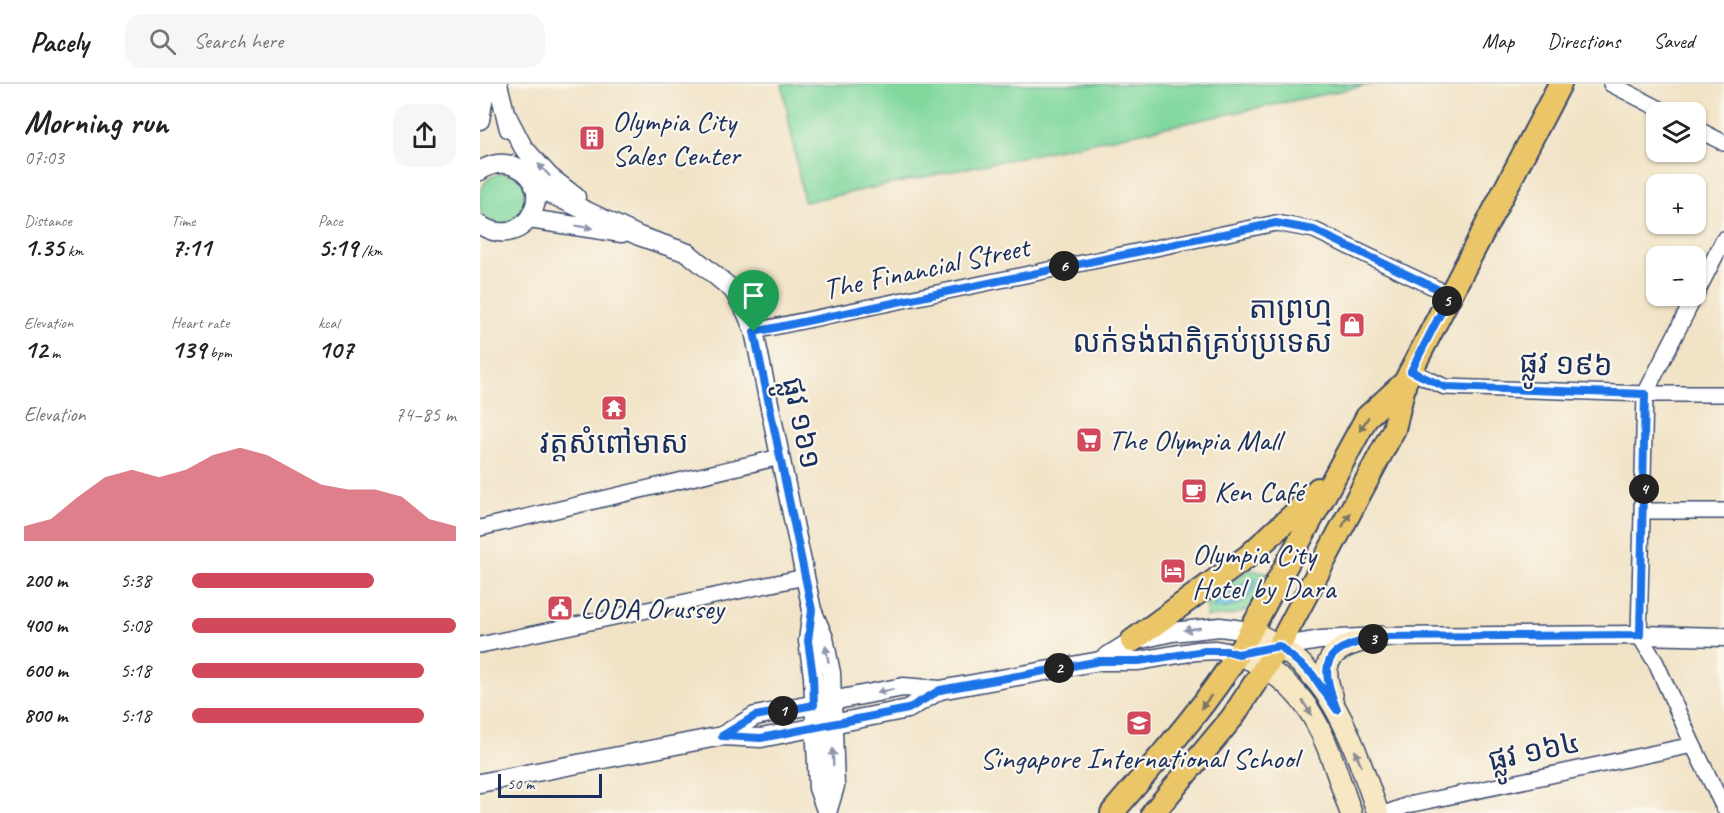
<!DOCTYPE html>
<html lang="en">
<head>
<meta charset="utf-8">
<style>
  body { margin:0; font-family:Caveat,"Noto Sans Khmer",sans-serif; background:#f6f6f6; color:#222; height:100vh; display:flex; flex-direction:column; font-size:22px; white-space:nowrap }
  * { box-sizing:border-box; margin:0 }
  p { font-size:20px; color:#767676 }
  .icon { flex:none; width:33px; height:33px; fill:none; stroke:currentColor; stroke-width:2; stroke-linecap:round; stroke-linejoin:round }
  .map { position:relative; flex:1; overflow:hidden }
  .side { display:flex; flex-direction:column; background:#fff; width:480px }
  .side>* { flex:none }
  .buttons { position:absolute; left:1166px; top:18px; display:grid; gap:12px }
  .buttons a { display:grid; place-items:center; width:60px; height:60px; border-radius:12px; background:#fff; box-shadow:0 2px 4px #0004; font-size:30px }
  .scale { position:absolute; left:18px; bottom:15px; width:104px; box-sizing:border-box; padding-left:6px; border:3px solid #1b2f5e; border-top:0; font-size:16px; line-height:21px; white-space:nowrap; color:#1b2f5e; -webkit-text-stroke:4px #fbf7ec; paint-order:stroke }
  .pin { position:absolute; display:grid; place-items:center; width:51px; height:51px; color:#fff; margin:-62px -26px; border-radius:50% 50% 50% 0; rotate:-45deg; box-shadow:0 0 6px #0007 }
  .pin .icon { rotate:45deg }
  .km { position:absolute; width:30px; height:30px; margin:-15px; border-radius:50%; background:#222; color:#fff; font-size:16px; line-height:30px; text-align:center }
  .round { display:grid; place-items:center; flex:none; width:63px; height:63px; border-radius:18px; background:#f6f6f6 }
  .overview { display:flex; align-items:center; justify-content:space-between; height:102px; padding:0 24px }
  h1 { font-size:33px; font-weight:700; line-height:45px }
  .stats { display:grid; grid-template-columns:repeat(3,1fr); gap:9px; height:102px; padding:6px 24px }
  .stats div { display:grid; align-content:center }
  .stats b { font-size:26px; font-weight:700 }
  .stats small { font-size:16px; font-weight:400 }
  .stats p { font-size:16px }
  .chart { height:168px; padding:12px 24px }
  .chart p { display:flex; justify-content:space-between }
  .chart svg { width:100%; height:108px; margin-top:6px; fill:#d1495b; opacity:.7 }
  ul { padding:0 24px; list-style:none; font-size:20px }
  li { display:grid; grid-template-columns:96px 72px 1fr; align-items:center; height:45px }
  li i { height:15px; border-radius:8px; background:#d1495b }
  header { display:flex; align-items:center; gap:36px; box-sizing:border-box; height:84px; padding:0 30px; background:#fff; border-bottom:2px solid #e0e0e0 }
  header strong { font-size:28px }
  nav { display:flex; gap:33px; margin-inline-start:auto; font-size:21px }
  .search { width:420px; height:54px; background:#f6f6f6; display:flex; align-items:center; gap:15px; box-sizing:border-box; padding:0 21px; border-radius:18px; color:#767676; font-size:22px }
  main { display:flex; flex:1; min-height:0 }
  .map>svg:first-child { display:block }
  .green { fill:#80d89d; stroke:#4e847e; stroke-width:1.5 }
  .water { fill:#68c0e6; stroke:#4278a2; stroke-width:1.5 }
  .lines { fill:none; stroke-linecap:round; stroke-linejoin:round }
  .minor-casing { stroke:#3b4a6e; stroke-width:18 }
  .tertiary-casing { stroke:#3b4a6e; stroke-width:21 }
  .secondary-casing { stroke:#3b4a6e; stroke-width:24 }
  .primary-casing { stroke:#3b4a6e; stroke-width:26 }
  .minor { stroke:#fff; stroke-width:15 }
  .tertiary { stroke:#fff; stroke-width:18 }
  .secondary { stroke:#f7e8c3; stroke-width:21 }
  .primary { stroke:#ebc669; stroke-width:22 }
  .oneway { fill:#8d97ae }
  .oneway2 { fill:#797363 }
  .oneway3 { fill:#898c90 }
  .route-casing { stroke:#fff; stroke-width:12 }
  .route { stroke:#1a73e8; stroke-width:8 }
  .labels { text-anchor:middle; stroke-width:4.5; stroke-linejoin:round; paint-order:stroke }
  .poi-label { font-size:30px; fill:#1b2f5e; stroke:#fbf7ec; text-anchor:start }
  .street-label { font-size:30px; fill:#1b2f5e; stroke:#fbf7ec }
</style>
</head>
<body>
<header>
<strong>Pacely</strong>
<div class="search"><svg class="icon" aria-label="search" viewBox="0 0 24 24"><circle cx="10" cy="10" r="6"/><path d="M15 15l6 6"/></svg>Search here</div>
<nav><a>Map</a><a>Directions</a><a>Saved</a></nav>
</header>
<main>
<section class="side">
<div class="overview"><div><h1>Morning run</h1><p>07:03</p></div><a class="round"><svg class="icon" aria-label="share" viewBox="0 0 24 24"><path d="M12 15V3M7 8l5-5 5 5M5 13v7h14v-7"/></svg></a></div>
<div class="stats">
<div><p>Distance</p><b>1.35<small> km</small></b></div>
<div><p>Time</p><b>7:11</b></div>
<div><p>Pace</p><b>5:19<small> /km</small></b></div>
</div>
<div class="stats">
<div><p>Elevation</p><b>12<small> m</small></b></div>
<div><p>Heart rate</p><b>139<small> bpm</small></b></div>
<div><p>kcal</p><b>107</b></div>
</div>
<div class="chart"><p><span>Elevation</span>74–85 m</p>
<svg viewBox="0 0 160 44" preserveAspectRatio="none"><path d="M0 44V38L10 35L20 26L30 18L40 15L50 18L60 15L70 9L80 6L90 9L100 15L110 21L120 23L130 23L140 26L150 35L160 38V44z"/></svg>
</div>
<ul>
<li><b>200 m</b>5:38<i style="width:69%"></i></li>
<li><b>400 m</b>5:08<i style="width:100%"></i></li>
<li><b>600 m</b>5:18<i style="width:88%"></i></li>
<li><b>800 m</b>5:18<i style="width:88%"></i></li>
</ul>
</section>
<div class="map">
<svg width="1244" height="729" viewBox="0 0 1244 729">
  <rect width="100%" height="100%" fill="#fbf7ec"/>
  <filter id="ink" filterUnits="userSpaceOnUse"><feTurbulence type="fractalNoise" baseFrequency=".0167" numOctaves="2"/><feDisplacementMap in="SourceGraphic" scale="12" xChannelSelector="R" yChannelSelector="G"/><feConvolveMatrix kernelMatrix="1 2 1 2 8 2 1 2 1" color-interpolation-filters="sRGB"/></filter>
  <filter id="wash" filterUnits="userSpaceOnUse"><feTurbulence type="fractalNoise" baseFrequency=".008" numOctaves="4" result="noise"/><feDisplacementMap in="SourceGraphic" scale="24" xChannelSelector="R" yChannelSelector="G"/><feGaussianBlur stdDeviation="1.35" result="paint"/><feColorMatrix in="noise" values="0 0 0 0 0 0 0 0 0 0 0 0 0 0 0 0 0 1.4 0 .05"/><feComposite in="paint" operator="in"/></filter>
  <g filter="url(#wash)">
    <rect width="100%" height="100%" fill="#f1e3c6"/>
    <!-- green -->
    <path class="green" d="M302 0H893L324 118Z
      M24 89 42 94 53 117 29 143C22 141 12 139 6 135 0 131 0 124 0 118 0 101 7 91 24 89Z
      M769 486 787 488C785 495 784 505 781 512 769 532 747 532 726 533L728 513Z"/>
    <!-- water -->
    <path class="water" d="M770 494 777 495C770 519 758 524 734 525L735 517Z"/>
  </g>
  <g filter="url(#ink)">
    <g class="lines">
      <defs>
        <path id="minor" d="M1131 0 1186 28
          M1215 44 1244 59
          M1244 155 1165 310 1159 551 1176 579 1213 661 1244 724
          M274 247 796 139 834 146 970 211
          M931 287 965 303 1165 310H1244
          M1164 427H1244
          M0 444 300 373
          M0 561 325 493
          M907 729 928 721 1213 661"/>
        <path id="tertiary" d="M18 0 29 45
          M27 32 43 63 69 92 96 113
          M0 36 6 0
          M0 87C9 81 20 78 31 81 81 95 49 172 0 141
          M54 102 159 152 208 169 253 206 266 228 274 247 332 526 344 554 351 589 355 702 347 729
          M49 135 142 149
          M332 526 328 557 333 592 338 704 347 729
          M620 577 652 557 692 548 740 543 770 547
          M242 652 275 632 423 603 460 606 620 577H659L716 567 736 566 758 570 840 556 901 553 1159 551 1244 553
          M0 699 242 652 281 654 428 625 460 606"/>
        <path id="secondary" d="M770 547C851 581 871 653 898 729
          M758 570C836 602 845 657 871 729
          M852 611C834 567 866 560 901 553"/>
        <path id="primary" d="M652 557 767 473 814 430 838 405
          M632 729C676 677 722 627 758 570L887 333 925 298
          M673 729 752 634 799 562 914 345 925 298 1080 0"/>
      </defs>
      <!-- minor casing -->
      <use href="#minor" class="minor-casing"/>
      <!-- tertiary casing -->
      <use href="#tertiary" class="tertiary-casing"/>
      <!-- secondary casing -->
      <use href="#secondary" class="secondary-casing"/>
      <!-- primary casing -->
      <use href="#primary" class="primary-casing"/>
      <!-- minor -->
      <use href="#minor" class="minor"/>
      <!-- tertiary -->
      <use href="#tertiary" class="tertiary"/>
      <!-- secondary -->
      <use href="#secondary" class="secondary"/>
      <!-- primary -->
      <use href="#primary" class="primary"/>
    </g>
    <!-- one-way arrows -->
    <defs><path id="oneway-solid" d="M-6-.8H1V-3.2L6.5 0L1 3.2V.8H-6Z" transform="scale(1.5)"/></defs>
    <g class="oneway">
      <use href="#oneway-solid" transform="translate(64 86) rotate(-134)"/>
      <use href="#oneway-solid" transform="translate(104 143) rotate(9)"/>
      <use href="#oneway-solid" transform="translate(712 545) rotate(171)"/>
      <use href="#oneway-solid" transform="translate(347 570) rotate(-101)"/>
      <use href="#oneway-solid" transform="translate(405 607) rotate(169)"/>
      <use href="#oneway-solid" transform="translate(353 673) rotate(-92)"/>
    </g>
    <g class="oneway2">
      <use href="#oneway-solid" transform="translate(884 340) rotate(122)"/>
      <use href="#oneway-solid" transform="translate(866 436) rotate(-62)"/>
      <use href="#oneway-solid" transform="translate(726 618) rotate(128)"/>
    </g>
    <g class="oneway3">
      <use href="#oneway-solid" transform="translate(827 624) rotate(57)"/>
      <use href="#oneway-solid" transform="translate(878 674) rotate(-111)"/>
    </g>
  </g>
  <g class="lines" filter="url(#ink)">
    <defs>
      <path id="route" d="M796 139 834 146 970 211 931 287 965 303 1165 310 1160 551 901 553C848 564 836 572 857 626L832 590 799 562 758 570 747 567H725L659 577H620L460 606 428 625 352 640 281 654 242 652 275 632 334 621 333 592 328 557 332 526 274 248Z"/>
    </defs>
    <!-- route casing -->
    <use href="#route" class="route-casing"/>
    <!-- route -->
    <use href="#route" class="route"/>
  </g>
  <!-- icons -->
  <defs>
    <symbol id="building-square" viewBox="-11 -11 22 22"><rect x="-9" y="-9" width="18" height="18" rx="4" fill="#d1495b" stroke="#fbf7ec"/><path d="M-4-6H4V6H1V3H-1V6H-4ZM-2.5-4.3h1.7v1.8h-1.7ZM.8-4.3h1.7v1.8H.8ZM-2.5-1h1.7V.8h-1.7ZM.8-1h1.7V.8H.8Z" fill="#fff"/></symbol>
    <symbol id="shop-square" viewBox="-11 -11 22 22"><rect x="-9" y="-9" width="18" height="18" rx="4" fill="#d1495b" stroke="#fbf7ec"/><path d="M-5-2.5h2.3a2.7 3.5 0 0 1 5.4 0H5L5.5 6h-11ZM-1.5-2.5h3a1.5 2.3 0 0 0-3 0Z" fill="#fff"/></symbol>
    <symbol id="temple-square" viewBox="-11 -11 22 22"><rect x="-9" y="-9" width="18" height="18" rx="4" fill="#d1495b" stroke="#fbf7ec"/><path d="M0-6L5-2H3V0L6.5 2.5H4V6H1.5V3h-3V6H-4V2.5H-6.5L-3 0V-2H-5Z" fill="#fff"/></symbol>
    <symbol id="supermarket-square" viewBox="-11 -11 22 22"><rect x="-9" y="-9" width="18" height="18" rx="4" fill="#d1495b" stroke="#fbf7ec"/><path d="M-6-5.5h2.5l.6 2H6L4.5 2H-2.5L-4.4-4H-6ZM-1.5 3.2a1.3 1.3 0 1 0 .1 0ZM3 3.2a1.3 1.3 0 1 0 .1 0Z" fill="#fff"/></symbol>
    <symbol id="cafe-square" viewBox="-11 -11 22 22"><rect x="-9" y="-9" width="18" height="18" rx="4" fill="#d1495b" stroke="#fbf7ec"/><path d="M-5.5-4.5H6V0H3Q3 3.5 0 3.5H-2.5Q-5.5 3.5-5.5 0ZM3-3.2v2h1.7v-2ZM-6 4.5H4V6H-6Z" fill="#fff"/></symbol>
    <symbol id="hotel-square" viewBox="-11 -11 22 22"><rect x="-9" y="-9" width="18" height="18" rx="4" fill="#d1495b" stroke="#fbf7ec"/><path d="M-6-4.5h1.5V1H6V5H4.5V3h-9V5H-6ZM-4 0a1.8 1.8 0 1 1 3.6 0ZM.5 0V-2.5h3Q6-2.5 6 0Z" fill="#fff"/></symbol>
    <symbol id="civic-square" viewBox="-11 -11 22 22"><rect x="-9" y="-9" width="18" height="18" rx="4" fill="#d1495b" stroke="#fbf7ec"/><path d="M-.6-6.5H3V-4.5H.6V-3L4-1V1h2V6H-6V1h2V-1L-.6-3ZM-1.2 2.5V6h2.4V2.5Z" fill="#fff"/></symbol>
    <symbol id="school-square" viewBox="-11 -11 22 22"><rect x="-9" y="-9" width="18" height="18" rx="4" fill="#d1495b" stroke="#fbf7ec"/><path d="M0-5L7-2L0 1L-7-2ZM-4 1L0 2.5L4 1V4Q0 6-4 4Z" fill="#fff"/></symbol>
  </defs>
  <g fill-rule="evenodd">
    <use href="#building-square" x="97" y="39" width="30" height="30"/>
    <use href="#shop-square" x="857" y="226" width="30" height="30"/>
    <use href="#temple-square" x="119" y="309" width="30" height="30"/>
    <use href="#supermarket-square" x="594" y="341" width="30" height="30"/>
    <use href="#cafe-square" x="699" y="392" width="30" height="30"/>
    <use href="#hotel-square" x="678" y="472" width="30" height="30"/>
    <use href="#civic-square" x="65" y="509" width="30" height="30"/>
    <use href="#school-square" x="644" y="624" width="30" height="30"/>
  </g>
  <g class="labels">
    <!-- poi labels -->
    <g class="poi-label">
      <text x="132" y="47">Olympia City<tspan x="132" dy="34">Sales Center</tspan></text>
      <text x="852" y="234" text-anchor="end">តាព្រហ្ម<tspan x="852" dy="34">លក់ទង់ជាតិគ្រប់ប្រទេស</tspan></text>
      <text x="628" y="366">The Olympia Mall</text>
      <text x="134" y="369" text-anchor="middle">វត្តសំពៅមាស</text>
      <text x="734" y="417">Ken Café</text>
      <text x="712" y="480">Olympia City<tspan x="712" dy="34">Hotel by Dara</tspan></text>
      <text x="100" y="534">LODA Orussey</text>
      <text x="659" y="684" text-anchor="middle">Singapore International School</text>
    </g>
    <!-- street labels -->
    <g class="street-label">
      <text transform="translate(446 184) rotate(-12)" y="10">The Financial Street</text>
      <text transform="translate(1086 280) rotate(2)" y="10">ផ្លូវ ១៩៦</text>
      <text transform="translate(322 339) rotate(78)" y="10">ផ្លូវ ១៦១</text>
      <text transform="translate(1054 667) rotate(-12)" y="10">ផ្លូវ ១៦៤</text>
    </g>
  </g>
</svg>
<div class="buttons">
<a><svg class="icon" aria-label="layers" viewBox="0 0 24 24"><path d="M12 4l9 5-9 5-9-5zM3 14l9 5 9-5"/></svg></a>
<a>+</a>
<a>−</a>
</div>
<div class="scale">50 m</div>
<div class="pin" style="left:274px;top:248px;background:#1e9e55"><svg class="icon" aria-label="arrive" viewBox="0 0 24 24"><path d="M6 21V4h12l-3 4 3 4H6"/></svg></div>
<b class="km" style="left:303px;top:627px">1</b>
<b class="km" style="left:579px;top:584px">2</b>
<b class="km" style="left:893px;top:555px">3</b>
<b class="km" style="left:1164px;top:405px">4</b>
<b class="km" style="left:967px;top:217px">5</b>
<b class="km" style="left:584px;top:182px">6</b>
</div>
</main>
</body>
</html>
